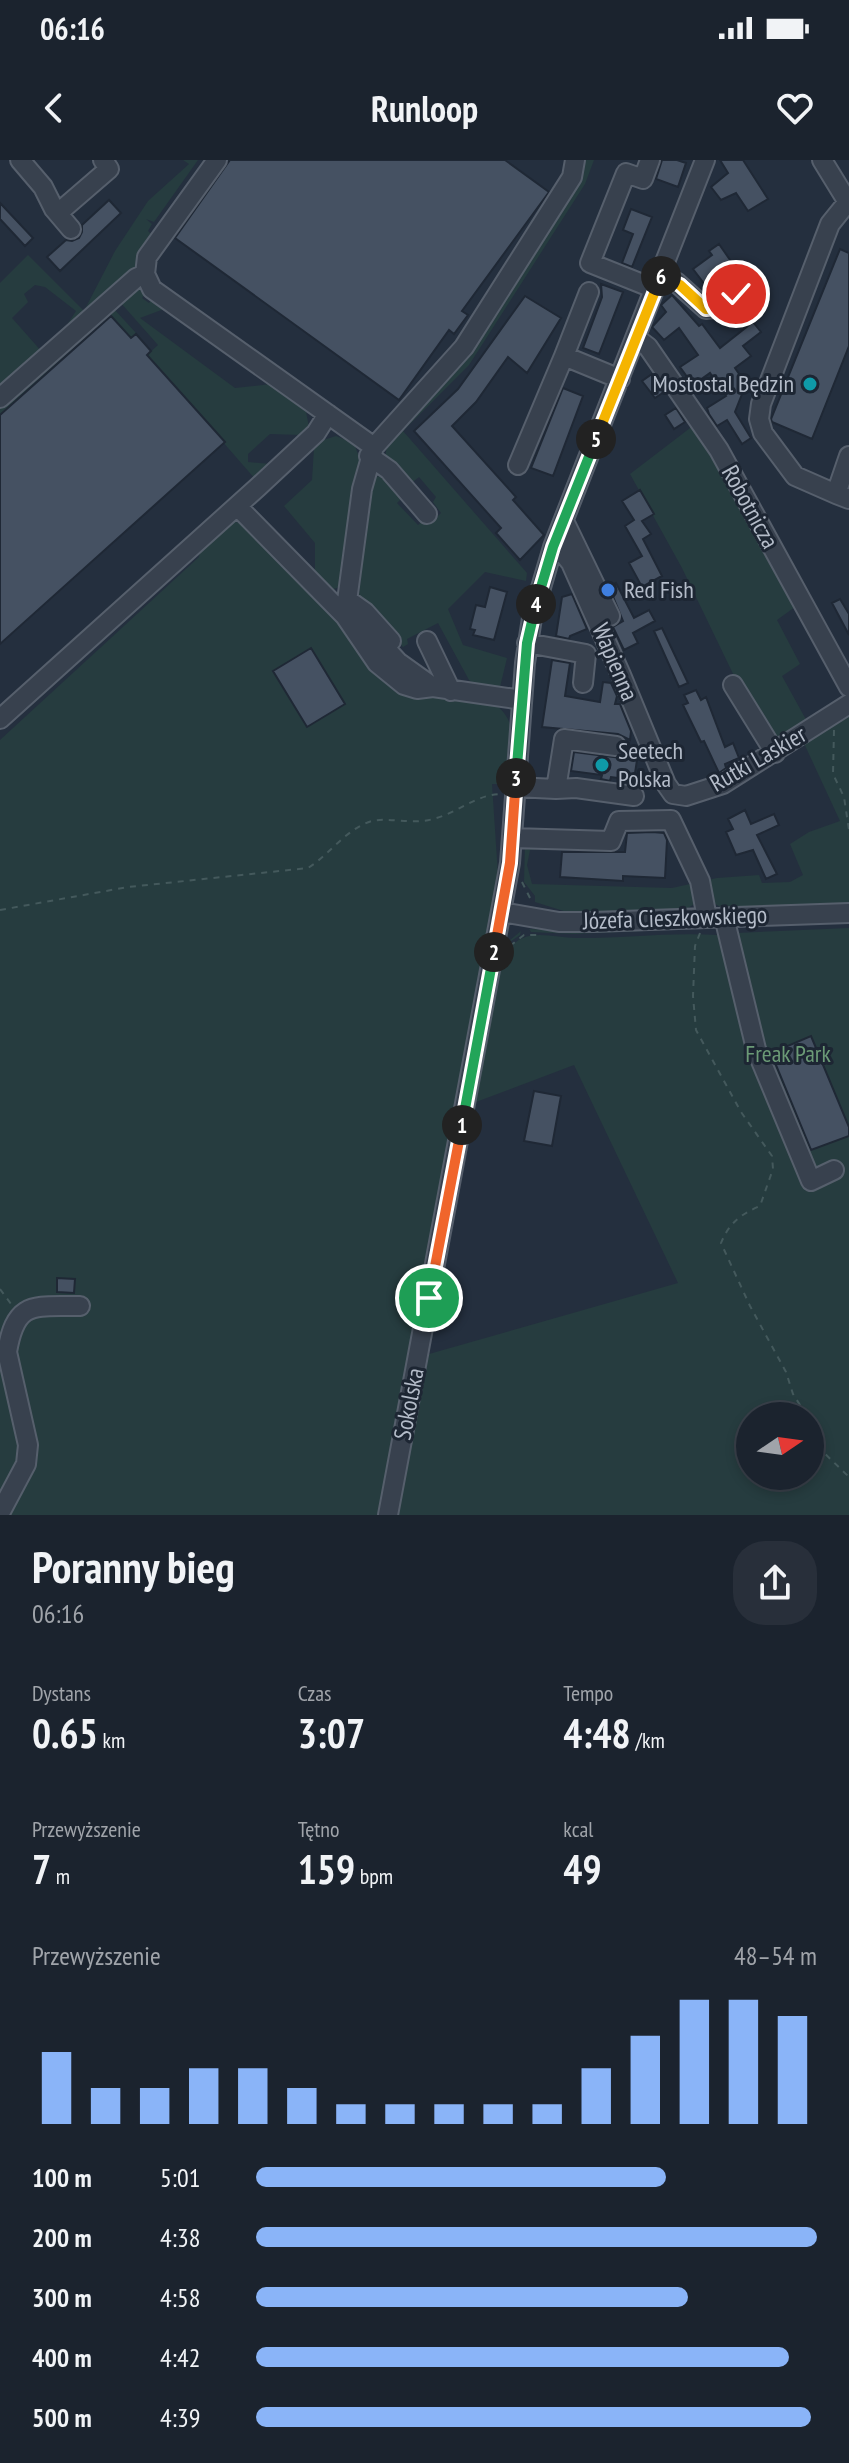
<!DOCTYPE html>
<html lang="pl">
<head>
<meta charset="utf-8">
<style>
  body { margin:0; font-family:"PT Sans Narrow",sans-serif; background:#282f3a; color:#f1f3f6; height:100vh; display:flex; flex-direction:column; font-size:30px; white-space:nowrap }
  * { box-sizing:border-box; margin:0 }
  p { font-size:26px; color:#a0a4aa }
  .icon { flex:none; width:44px; height:44px; fill:none; stroke:currentColor; stroke-width:2; stroke-linecap:round; stroke-linejoin:round }
  .map { position:relative; height:1355px; overflow:hidden }
  .drawer { display:flex; flex-direction:column; background:#1b232e; flex:1 }
  .drawer>* { flex:none }
  .needle { width:52px; rotate:77deg }
  .controls { position:absolute; left:736px; top:1242px; display:grid; gap:16px }
  .controls a { display:grid; place-items:center; width:88px; height:88px; border-radius:50%; background:#1b232e; box-shadow:0 4px 12px #0003,0 0 0 2px #39404a; font-size:40px }
  .pin { position:absolute; display:grid; place-items:center; width:68px; height:68px; color:#fff; margin:-34px; border:4px solid #fff; border-radius:50%; box-shadow:0 2px 8px #0007 }
  .km { position:absolute; width:40px; height:40px; margin:-20px; border-radius:50%; background:#222; color:#fff; font-size:22px; line-height:40px; text-align:center }
  .round { display:grid; place-items:center; flex:none; width:84px; height:84px; border-radius:32px; background:#282f3a }
  .head { display:flex; align-items:center; justify-content:space-between; height:136px; padding:0 32px }
  h1 { font-size:44px; font-weight:800; line-height:60px }
  .figures { display:grid; grid-template-columns:repeat(3,1fr); gap:12px; height:136px; padding:8px 32px }
  .figures div { display:grid; align-content:center }
  .figures b { font-size:40px; font-weight:800 }
  .figures small { font-size:22px; font-weight:400 }
  .figures p { font-size:22px }
  .chart { height:224px; padding:16px 32px }
  .chart p { display:flex; justify-content:space-between }
  .chart svg { width:100%; height:144px; margin-top:8px; stroke:#8ab4f8; stroke-width:6 }
  ul { padding:0 32px; list-style:none; font-size:26px }
  li { display:grid; grid-template-columns:128px 96px 1fr; align-items:center; height:60px }
  li i { height:20px; border-radius:10px; background:#8ab4f8 }
  .status { display:flex; justify-content:space-between; align-items:center; height:56px; padding:0 40px; background:#1b232e; direction:ltr }
  .status svg { height:22px; fill:currentColor }
  header { display:flex; justify-content:space-between; align-items:center; height:104px; padding:0 32px; background:#1b232e; font-size:36px; font-weight:800 }
  .map>svg:first-child { display:block }
  .green { fill:#263c3f; fill-rule:evenodd }
  .building { fill:#455162; stroke:#1f2835; stroke-width:2 }
  .lines { fill:none; stroke-linecap:round; stroke-linejoin:round }
  .minor-casing { stroke:#565f6c; stroke-width:22 }
  .path { stroke:#44595c; stroke-width:2; stroke-dasharray:6 6; stroke-linecap:butt }
  .minor { stroke:#38414e; stroke-width:18 }
  .split-1-casing { stroke:#fff; stroke-width:16 }
  .split-2-casing { stroke:#fff; stroke-width:16 }
  .split-3-casing { stroke:#fff; stroke-width:16 }
  .split-4-casing { stroke:#fff; stroke-width:16 }
  .split-5-casing { stroke:#fff; stroke-width:16 }
  .split-6-casing { stroke:#fff; stroke-width:16 }
  .split-7-casing { stroke:#fff; stroke-width:16 }
  .split-1 { stroke:#f0652b; stroke-width:10 }
  .split-2 { stroke:#22a559; stroke-width:10 }
  .split-3 { stroke:#f0652b; stroke-width:10 }
  .split-4 { stroke:#22a559; stroke-width:10 }
  .split-5 { stroke:#22a559; stroke-width:10 }
  .split-6 { stroke:#f5b400; stroke-width:10 }
  .split-7 { stroke:#f5b400; stroke-width:10 }
  .culture-dot { fill:#0f9aa8; stroke:#1d2633; stroke-width:3 }
  .shop-dot { fill:#3f7fe0; stroke:#1d2633; stroke-width:3 }
  .labels { text-anchor:middle; stroke-width:6; stroke-linejoin:round; paint-order:stroke }
  .poi-label { font-size:24px; fill:#b4bcc9; stroke:#1d2633; text-anchor:start }
  .street-label { font-size:24px; fill:#b4bcc9; stroke:#1d2633 }
  .park-label { font-size:24px; fill:#6b9a76; stroke:#1d2633 }
</style>
</head>
<body>
<div class="status"><b>06:16</b><svg viewBox="0 0 49 12"><path d="M0 12V9h3v3zM5 12V6h3v6zM10 12V3h3v9zM15 12V0h3v12zM26 1h20v11H26zM47 4h2v5h-2z"/></svg></div>
<header><svg class="icon" aria-label="back" viewBox="0 0 24 24"><path d="M15 5l-7 7 7 7"/></svg>Runloop<svg class="icon" aria-label="heart" viewBox="0 0 24 24"><path d="M12 20l-8-8c-3-5 5-10 8-4 3-6 11-1 8 4z"/></svg></header>
<div class="map">
<svg width="849" height="1355" viewBox="0 0 849 1355">
  <rect width="100%" height="100%" fill="#242f3e"/>
  <!-- green -->
  <path class="green" d="M183 0H198L154 62 146 59 152 64 148 71 154 77 138 108 61 178 55 176 67 165 76 151 45 127 35 125 24 134 28 142 12 158 43 193 0 232V123L28 95 84 151 115 91 148 41 189 4Z
    M584 0H594L585 24 469 205 403 271 527 413 526 421 485 412 448 449 463 485 507 498 500 527H477L469 520 438 463 407 479 408 484 403 487 362 443 359 435 371 321 373 317 382 316 404 336 397 343 418 365 433 352 437 357 441 353 433 342 436 337 419 317 409 325 385 298 387 286 474 182 479 185 476 180 579 18Z
    M131 128 146 132 142 138 149 143 152 139 164 149 140 158 235 228 271 224 306 252 309 267 301 275 270 274 248 294V302L271 304 256 320 147 195 158 185 120 142Z
    M114 149 136 173 131 178 110 155 0 254V243Z
    M694 265 799 444 777 460 800 504 782 516 809 565 777 584 736 520 682 408 630 314Z
    M336 276 354 283 360 300 347 418 337 428 329 430 315 413V383L284 346 312 320 314 288 317 282Z
    M235 362 243 363 250 367 404 534 493 543C521 561 513 595 511 624H492L499 730 382 1355H0V580L199 397C201 383 220 366 235 362Z
    M849 551V746L727 750C715 745 708 738 696 733L694 744 684 751 585 754 570 753 535 742V736L524 722 525 682 540 684 538 689 530 690 527 705 532 724 672 728 717 718 759 715 762 723 790 722 803 715 790 684 809 672 840 661 802 579Z
    M849 760V762L574 774 531 772 529 769 575 770Z
    M849 768V1355H398L429 1194 678 1123 574 905 476 942 497 811 504 785 521 771 520 775 507 784 503 796H507C511 788 514 781 523 778 539 771 562 779 579 778 626 778 672 772 718 775L720 786H729L736 773ZM750 1256H810V1316H750Z"/>
  <!-- building -->
  <path class="building" d="M230 0H505L549 32 462 151 468 155 454 174 449 170 399 240 175 78Z
    M662 0H677L686 3 678 27 656 19Z
    M720 0H743L768 39 748 51 736 33 721 40 711 27 728 13Z
    M109 40 121 53 60 111 47 97 66 80 72 81 79 78 82 72V65Z
    M0 43 33 78 25 86 0 59Z
    M631 49 652 57 632 107 622 103 633 74 623 70Z
    M719 84 737 110 709 130 693 109 712 95 709 91Z
    M840 89 849 93V186L812 279 772 262 771 259Z
    M601 124 623 132 599 194 583 188 602 137Z
    M672 135 699 166 702 164 720 188 753 162 761 172 743 186 751 196 735 208 746 224 735 252 751 278 742 284 727 260 717 266 709 254 707 248 726 236 710 213 693 225 680 207 698 195 679 168 664 180 652 167 666 152 661 145Z
    M525 136 561 158 527 213 508 197 476 242 452 266 516 337 513 340 544 375 520 400 496 373 501 368 414 271 458 229Z
    M111 156 131 178 136 174 151 191 147 195 225 282 0 484V255Z
    M652 214 664 232 655 238 642 221Z
    M563 228 583 236 553 316 531 308Z
    M676 248 685 262 674 269 665 255Z
    M640 330 654 354 642 361 651 374 643 379 662 416 642 427 629 403 642 396 625 366 634 360 622 341Z
    M616 423 634 458 649 450 655 461 633 473 638 483 624 490 613 467 623 461 609 427Z
    M490 427 507 432 494 480 473 475 475 470 470 469 476 445 485 447Z
    M572 434 587 469 570 476 569 479 556 476 562 437Z
    M840 439 849 454V475L832 443Z
    M662 468 688 523 679 527 654 471Z
    M311 488 345 544 307 567 273 511Z
    M552 500 570 503 565 536 600 542 603 522 611 523 617 536 615 544H620L631 571 630 580 618 574 542 567Z
    M696 530 701 540 706 537 725 587 733 583 739 598 725 604 726 608 719 613 704 581 701 582 683 545 688 543 684 535Z
    M574 592 637 600 634 620 611 617 610 621 601 619 602 615 571 611Z
    M745 650 751 664 774 654 779 665 757 675 777 714 766 719 753 690 736 695 726 672 733 669 728 659Z
    M652 672 664 673 667 680 665 718 623 716V721L560 717 562 692H625L627 673Z
    M811 876 849 967V976L811 990 771 893Z
    M534 931 561 936 552 986 524 981Z
    M57 1118 75 1119 74 1133 57 1132Z"/>
  <g class="lines">
    <defs>
      <path id="minor" d="M20 0 43 27 54 49 71 69
        M217 0 147 97 145 114 152 129 374 287
        M650 0 643 19 626 13 590 103 655 129
        M822 0 849 44
        M58 53 109 9 103 0
        M660 116 676 122 706 149 715 148 736 134
        M636 178 648 187 719 290 849 527
        M564 196 589 132
        M0 238 136 118 145 114
        M369 296 389 310 427 354
        M849 296 836 334 849 339
        M518 305 564 196 620 219
        M836 334 795 316 763 273 759 259 761 244 830 64 847 43
        M237 346 345 456 379 481 398 502 433 527
        M564 361 610 456
        M553 387 563 393 571 403 621 515 666 624 673 634 686 636 723 624 849 544
        M348 440 365 452 391 481
        M427 481 451 531
        M527 483 586 494 583 523
        M733 525 775 593
        M522 540 433 527 417 529 404 525 377 503 345 456 362 329 374 287 464 187 572 17 575 0
        M0 559 258 327 316 273 328 254
        M515 627 556 629 576 628 634 636
        M556 629 564 579 616 586
        M513 678 611 681 619 661 671 660 700 721 707 758
        M501 752 559 762H593L849 753
        M724 757 756 889 811 1021 834 1010
        M0 1353 26 1304 28 1285 7 1192C16 1139 34 1147 80 1146
        M388 1355 510 703 525 503 532 458 553 387 705 0"/>
    </defs>
    <!-- minor casing -->
    <use href="#minor" class="minor-casing"/>
    <!-- path -->
    <path class="path" d="M834 570 833 614 844 637 849 670
      M522 722 530 738
      M0 750 128 727 308 708C329 695 347 668 372 661 388 657 413 665 433 659 458 653 476 634 502 634
      M700 773 695 786 693 836 696 870 741 952 772 996 773 1009 760 1046C741 1054 729 1063 721 1083L750 1146 786 1212 793 1234 807 1256
      M510 786 524 775H539
      M0 1129 11 1144
      M810 1263 819 1288 849 1317"/>
    <!-- minor -->
    <use href="#minor" class="minor"/>
  </g>
  <g class="lines">
    <defs>
      <path id="split-1" d="M429 1138 462 965"/>
      <path id="split-2" d="M462 965 494 792"/>
      <path id="split-3" d="M494 792 510 703 516 618"/>
      <path id="split-4" d="M516 618 527 483 536 444"/>
      <path id="split-5" d="M536 444 553 387 596 279"/>
      <path id="split-6" d="M596 279 661 116"/>
      <path id="split-7" d="M661 116 680 125 706 149 715 148 736 134"/>
    </defs>
    <!-- split-1 casing -->
    <use href="#split-1" class="split-1-casing"/>
    <!-- split-2 casing -->
    <use href="#split-2" class="split-2-casing"/>
    <!-- split-3 casing -->
    <use href="#split-3" class="split-3-casing"/>
    <!-- split-4 casing -->
    <use href="#split-4" class="split-4-casing"/>
    <!-- split-5 casing -->
    <use href="#split-5" class="split-5-casing"/>
    <!-- split-6 casing -->
    <use href="#split-6" class="split-6-casing"/>
    <!-- split-7 casing -->
    <use href="#split-7" class="split-7-casing"/>
    <!-- split-1 -->
    <use href="#split-1" class="split-1"/>
    <!-- split-2 -->
    <use href="#split-2" class="split-2"/>
    <!-- split-3 -->
    <use href="#split-3" class="split-3"/>
    <!-- split-4 -->
    <use href="#split-4" class="split-4"/>
    <!-- split-5 -->
    <use href="#split-5" class="split-5"/>
    <!-- split-6 -->
    <use href="#split-6" class="split-6"/>
    <!-- split-7 -->
    <use href="#split-7" class="split-7"/>
  </g>
  <!-- markers -->
  <g class="culture-dot">
    <circle cx="810" cy="224" r="8"/>
    <circle cx="602" cy="605" r="8"/>
  </g>
  <circle class="shop-dot" cx="608" cy="430" r="8"/>
  <g class="labels">
    <!-- poi labels -->
    <g class="poi-label">
      <text x="794" y="232" text-anchor="end">Mostostal Będzin</text>
      <text x="624" y="438">Red Fish</text>
      <text x="618" y="599">Seetech<tspan x="618" dy="28">Polska</tspan></text>
    </g>
    <!-- street labels -->
    <g class="street-label">
      <text transform="translate(750 347) rotate(61)" y="8">Robotnicza</text>
      <text transform="translate(615 502) rotate(67)" y="8">Wapienna</text>
      <text transform="translate(758 599) rotate(-30)" y="8">Rutki Laskier</text>
      <text transform="translate(675 758) rotate(-2)" y="8">Józefa Cieszkowskiego</text>
      <text transform="translate(409 1244) rotate(-79)" y="8">Sokolska</text>
    </g>
    <!-- park labels -->
    <g class="park-label">
      <text x="788" y="902">Freak Park</text>
    </g>
  </g>
</svg>
<div class="controls">
<a><svg class="needle" viewBox="-14 -14 28 28"><path d="M0-13l5 13h-10z" fill="#e53935"/><path d="M0 13l5-13h-10z" fill="#a0a4aa"/></svg></a>
</div>
<div class="pin" style="left:429px;top:1138px;background:#1e9e55"><svg class="icon" aria-label="arrive" viewBox="0 0 24 24"><path d="M6 21V4h12l-3 4 3 4H6"/></svg></div>
<div class="pin" style="left:736px;top:134px;background:#d93025"><svg class="icon" aria-label="check" viewBox="0 0 24 24"><path d="M5 12l5 5 9-10"/></svg></div>
<b class="km" style="left:462px;top:965px">1</b>
<b class="km" style="left:494px;top:792px">2</b>
<b class="km" style="left:516px;top:618px">3</b>
<b class="km" style="left:536px;top:444px">4</b>
<b class="km" style="left:596px;top:279px">5</b>
<b class="km" style="left:661px;top:116px">6</b>
</div>
<section class="drawer">
<div class="head"><div><h1>Poranny bieg</h1><p>06:16</p></div><a class="round"><svg class="icon" aria-label="share" viewBox="0 0 24 24"><path d="M12 15V3M7 8l5-5 5 5M5 13v7h14v-7"/></svg></a></div>
<div class="figures">
<div><p>Dystans</p><b>0.65<small> km</small></b></div>
<div><p>Czas</p><b>3:07</b></div>
<div><p>Tempo</p><b>4:48<small> /km</small></b></div>
</div>
<div class="figures">
<div><p>Przewyższenie</p><b>7<small> m</small></b></div>
<div><p>Tętno</p><b>159<small> bpm</small></b></div>
<div><p>kcal</p><b>49</b></div>
</div>
<div class="chart"><p><span>Przewyższenie</span>48–54 m</p>
<svg viewBox="0 0 160 44" preserveAspectRatio="none"><path d="M5 44V22M15 44V33M25 44V33M35 44V27M45 44V27M55 44V33M65 44V38M75 44V38M85 44V38M95 44V38M105 44V38M115 44V27M125 44V17M135 44V6M145 44V6M155 44V11"/></svg>
</div>
<ul>
<li><b>100 m</b>5:01<i style="width:73%"></i></li>
<li><b>200 m</b>4:38<i style="width:100%"></i></li>
<li><b>300 m</b>4:58<i style="width:77%"></i></li>
<li><b>400 m</b>4:42<i style="width:95%"></i></li>
<li><b>500 m</b>4:39<i style="width:99%"></i></li>
</ul>
</section>
</body>
</html>
